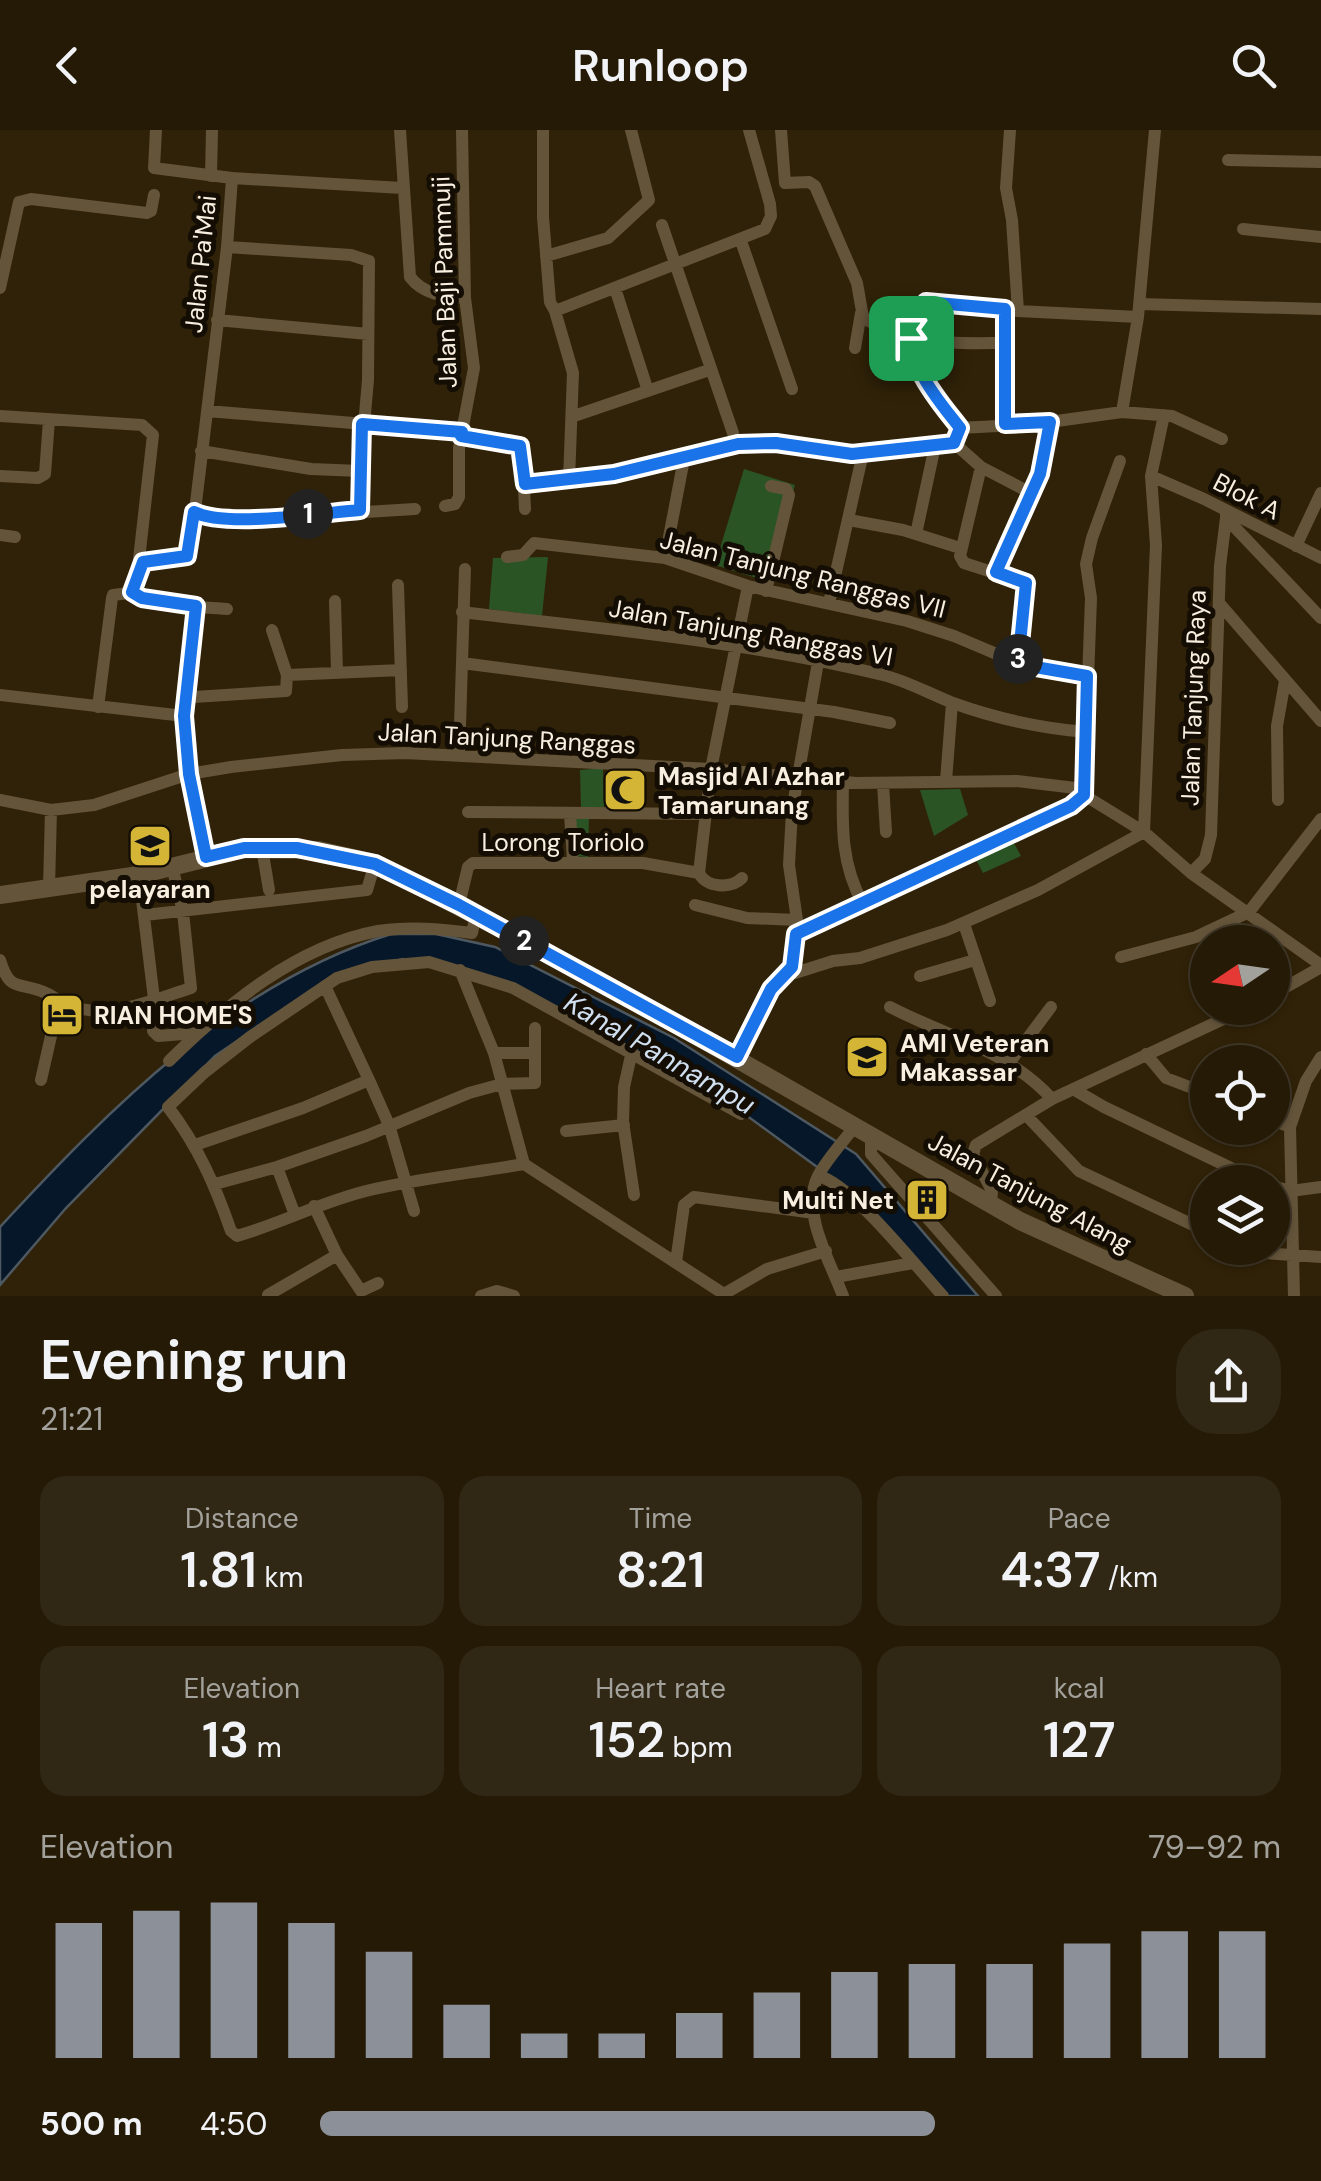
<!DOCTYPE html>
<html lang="en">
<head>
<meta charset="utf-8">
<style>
  body { margin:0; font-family:"DM Sans",sans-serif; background:#302714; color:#f1f3f6; height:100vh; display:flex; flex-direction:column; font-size:38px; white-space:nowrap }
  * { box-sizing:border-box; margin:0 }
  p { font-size:32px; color:#a3a19b }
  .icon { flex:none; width:55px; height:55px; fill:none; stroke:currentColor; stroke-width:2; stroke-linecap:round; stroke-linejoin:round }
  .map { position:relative; height:1166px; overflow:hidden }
  .panel { display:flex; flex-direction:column; background:#241a06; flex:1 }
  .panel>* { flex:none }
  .needle { width:65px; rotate:257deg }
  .tools { position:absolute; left:1190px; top:795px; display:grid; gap:20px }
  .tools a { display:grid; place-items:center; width:100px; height:100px; border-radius:50%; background:#241a06; box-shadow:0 2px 8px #0004,0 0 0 2px #413828; font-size:50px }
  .pin { position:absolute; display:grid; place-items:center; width:85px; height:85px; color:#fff; margin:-42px; border-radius:20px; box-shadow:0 5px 15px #0006 }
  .km { position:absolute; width:50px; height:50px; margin:-25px; border-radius:50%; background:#222; color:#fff; font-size:28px; line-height:50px; text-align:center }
  .round { display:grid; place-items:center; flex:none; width:105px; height:105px; border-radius:40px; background:#302714 }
  .headline { display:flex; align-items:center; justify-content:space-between; height:170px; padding:0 40px }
  h1 { font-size:55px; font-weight:600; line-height:75px }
  .figures { display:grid; grid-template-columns:repeat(3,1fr); gap:15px; height:170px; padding:10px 40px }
  .figures div { display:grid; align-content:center; border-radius:25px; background:#302714; text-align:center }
  .figures b { font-size:50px; font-weight:600 }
  .figures small { font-size:28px; font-weight:400 }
  .figures p { font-size:28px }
  .chart { height:280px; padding:20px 40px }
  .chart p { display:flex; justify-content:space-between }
  .chart svg { width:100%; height:180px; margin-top:10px; stroke:#8c9099; stroke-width:6 }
  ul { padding:0 40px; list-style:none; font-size:32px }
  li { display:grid; grid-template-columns:160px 120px 1fr; align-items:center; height:75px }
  li i { height:25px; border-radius:12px; background:#8c9099 }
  header { display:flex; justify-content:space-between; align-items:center; height:130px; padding:0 40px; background:#241a06; font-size:45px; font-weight:600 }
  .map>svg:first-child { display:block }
  .green { fill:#2b5425 }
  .water { fill:#051729; stroke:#4e5860; stroke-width:2.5 }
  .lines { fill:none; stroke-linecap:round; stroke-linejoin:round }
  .street { stroke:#64543a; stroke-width:12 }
  .secondary { stroke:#64543a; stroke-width:18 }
  .route-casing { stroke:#fff; stroke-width:20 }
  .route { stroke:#1a73e8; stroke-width:12 }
  .labels { text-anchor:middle; stroke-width:10; stroke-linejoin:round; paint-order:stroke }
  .street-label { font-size:25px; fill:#f9efe0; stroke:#130d04 }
  .poi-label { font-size:25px; font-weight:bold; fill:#f9efe0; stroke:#130d04; text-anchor:start }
  .water-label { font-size:28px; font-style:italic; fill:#d1e0f0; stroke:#130d04 }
</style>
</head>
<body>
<header><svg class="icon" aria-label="back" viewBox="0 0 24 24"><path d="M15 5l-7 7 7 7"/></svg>Runloop<svg class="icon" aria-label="search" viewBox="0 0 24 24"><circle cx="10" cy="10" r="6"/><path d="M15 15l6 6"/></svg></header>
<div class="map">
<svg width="1321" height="1166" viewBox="0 0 1321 1166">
  <rect width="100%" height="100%" fill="#302208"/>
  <!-- green -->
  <path class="green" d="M744 339 795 355 766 451 715 435Z
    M548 427 542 486 489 479 493 428Z
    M603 638 604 677 581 678 580 640Z
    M960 659 968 685 934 706 920 660Z
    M589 685 588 727 570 726 569 686Z
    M1009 704 1021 726 983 743 972 722Z"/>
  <!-- water -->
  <path class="water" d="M391 804H436L495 817 674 908 856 1024 978 1166H947L854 1064 735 977 516 855 402 829 311 861 215 926 66 1078 0 1155V1097C110 978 233 853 391 804Z"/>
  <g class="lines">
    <!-- street -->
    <path class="street" d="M400 0 410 147C423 164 444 167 465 168
      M543 0V87L550 172 555 181
      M781 0 785 53 809 52 815 56 857 153 863 187C905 217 956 213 1004 213
      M1010 0 1006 58 1012 90 1018 181
      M1228 30 1321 32
      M211 46 212 0
      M232 48 402 58
      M662 95 733 303
      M1243 99 1321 107
      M741 111 792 259
      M227 117 351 125 369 131 368 250 360 341V381
      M546 126 608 108 649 70 631 0
      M0 158 19 72 31 69 147 83 151 81 154 65
      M615 158 648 261
      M1140 174 1321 179
      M217 190 368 204
      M855 218 861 183
      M888 236 901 204
      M207 281 462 302
      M1122 282 1138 187 1155 0
      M0 286 142 295 153 305 136 456 129 463 113 465 112 468 98 577
      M574 286 709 240
      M1005 294V179
      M959 298C929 258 899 226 921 175L932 172 1018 181 1138 187
      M959 298 1035 294 1122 282 1172 286 1222 309
      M461 306 522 317 525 379
      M954 313 981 337 1031 363 995 442
      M201 321 311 339 360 341
      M981 337 960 426 964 433 1026 453 1018 533
      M0 346 38 348 45 344 49 290
      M1151 346 1204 369 1321 428
      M569 350 573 243 555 181 765 99 771 86 770 74 749 0
      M525 354 614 343 738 314 775 313 852 324 954 313
      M1031 363 1045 328 1050 292
      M445 376 455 374 459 367V318L474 238 465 168 462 0
      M194 382 204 386 249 389 415 379
      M1226 383V388L1321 488
      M849 390 903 400 960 418
      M916 404 935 316
      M0 405 15 407
      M1296 416 1321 363
      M507 427 523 425 534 413 665 428 748 456 907 491 954 506 1018 533 1087 545
      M665 428 684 329
      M138 439 145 431 183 427 190 422 227 117 232 48 154 38 156 0
      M398 455 402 577
      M766 461 789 365 786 359 771 356
      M132 462C158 478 197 476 227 479
      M335 471 337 542
      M829 473 863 323
      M1219 473 1321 591
      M462 482C602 499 745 511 883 545 907 551 930 564 953 573 997 589 1040 598 1086 602
      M462 533 834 582 890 593
      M287 545 401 540
      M0 565 184 586 189 644 206 727
      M186 571 195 476
      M184 586 186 571 194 567 286 561 287 545 272 500
      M459 626 465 439
      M946 651 952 573
      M843 652C842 697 841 734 863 774
      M883 654 886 702
      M1084 659 1091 468 1086 434 1092 408 1120 331
      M0 670 51 680 94 675 189 644 231 637 342 625 405 623 711 639 856 653 1017 651 1084 659V665L1144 702 1191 743 1321 835
      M1278 670 1277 596 1285 551
      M468 682 705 684
      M570 684 573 731
      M262 718 269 760
      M1191 743 1205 729 1211 705 1220 436 1226 388
      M139 745 154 869 153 901 158 906 196 903
      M742 748C731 759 706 758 699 743L711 639 748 456
      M49 758 51 680
      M459 775 468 737 473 733H643L699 743
      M695 775 747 788 797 790
      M145 785 367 760 375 733
      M964 794 990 871
      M796 804 1071 675 1084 665
      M1121 827 1196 807 1249 782 1321 689
      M0 830C10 863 18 851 46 863 54 866 59 872 67 875 108 891 152 870 191 858L183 782 172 736
      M460 840 494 923 524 1034
      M785 842 795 843 833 831 860 828 947 800 1038 760 1144 702 1156 415 1151 346 1164 285
      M920 846 975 830
      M1272 865 1321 837
      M890 877C946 906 1009 921 1052 969
      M632 921 624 957 623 992 634 1065
      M494 923H534
      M1146 924 1166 948 1208 964
      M737 927 771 859 794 830 797 790 789 735 792 681 818 532
      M169 931C226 875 296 816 378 801 409 796 441 799 472 803L476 785
      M1009 933 1051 877
      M41 950 59 871
      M369 950 389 995 414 1081
      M1073 959 1104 977 1260 1052
      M1026 985 1079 1041 1208 1102
      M1272 990 1290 997
      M566 1001 624 995
      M871 1005V1024L996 1166
      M195 1015 303 978 369 950 325 856
      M277 1037 295 1085
      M818 1046C850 1052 918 1139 943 1166
      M215 1054 277 1037 366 1006 469 963 502 954 535 953V898
      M1272 1056 1291 1061 1321 1057
      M991 1074 992 1061 973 1024 976 1015 1052 969 1247 878
      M314 1076 337 1125 361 1161 378 1153
      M1247 1118 1264 1123 1321 1127
      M676 1132 684 1075 694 1067 814 1083
      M836 1147 913 1133
      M724 1164 767 1139 826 1121
      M268 1165 337 1125
      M481 1166 497 1161 514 1166
      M727 1166 524 1034C472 1043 421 1048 370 1060 323 1071 282 1093 237 1106L231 1101C215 1055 198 1016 168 977L205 942 250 907 337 848 372 837 429 832 513 858 741 984
      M843 1166C831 1133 800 1082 818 1046 827 1029 843 1012 855 996
      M1294 1166 1290 997 1306 951 1321 927"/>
    <!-- secondary -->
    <path class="secondary" d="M0 765 139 745 244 719 318 720 375 733 597 849 1020 1091 1185 1166"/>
  </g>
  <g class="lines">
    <defs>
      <path id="route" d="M926 172 1005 179V294L1050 292 1040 344 996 442 1026 453 1018 534 1087 546 1084 665 1071 676 796 804 792 837 771 859 737 927 459 775 375 734 297 718H244L206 727 189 644 184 586 196 476 142 468 132 462 143 432 187 426 194 382C227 398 321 383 360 380L362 294 462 302 461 306 520 316 525 354 614 344 738 314 776 313 852 324 954 313 960 298C936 267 904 233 915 192 918 183 919 178 926 172Z"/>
    </defs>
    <!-- route casing -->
    <use href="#route" class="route-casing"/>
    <!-- route -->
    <use href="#route" class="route"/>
  </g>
  <!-- icons -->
  <defs>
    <symbol id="mosque-square" viewBox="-11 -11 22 22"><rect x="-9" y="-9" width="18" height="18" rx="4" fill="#d5b535" stroke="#130d04"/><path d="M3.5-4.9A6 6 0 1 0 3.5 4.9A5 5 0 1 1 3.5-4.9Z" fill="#111"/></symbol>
    <symbol id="school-square" viewBox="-11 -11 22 22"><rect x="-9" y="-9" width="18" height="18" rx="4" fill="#d5b535" stroke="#130d04"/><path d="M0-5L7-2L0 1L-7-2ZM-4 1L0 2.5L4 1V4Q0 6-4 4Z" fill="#111"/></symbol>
    <symbol id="hotel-square" viewBox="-11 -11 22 22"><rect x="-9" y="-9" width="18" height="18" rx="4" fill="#d5b535" stroke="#130d04"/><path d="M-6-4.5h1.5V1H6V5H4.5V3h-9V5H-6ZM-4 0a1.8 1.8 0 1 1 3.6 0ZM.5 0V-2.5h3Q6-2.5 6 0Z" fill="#111"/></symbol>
    <symbol id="university-square" viewBox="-11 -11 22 22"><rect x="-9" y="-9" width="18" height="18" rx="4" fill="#d5b535" stroke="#130d04"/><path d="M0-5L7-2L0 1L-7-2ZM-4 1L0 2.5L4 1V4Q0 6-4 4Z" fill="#111"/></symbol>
    <symbol id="building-square" viewBox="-11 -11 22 22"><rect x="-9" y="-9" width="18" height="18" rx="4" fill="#d5b535" stroke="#130d04"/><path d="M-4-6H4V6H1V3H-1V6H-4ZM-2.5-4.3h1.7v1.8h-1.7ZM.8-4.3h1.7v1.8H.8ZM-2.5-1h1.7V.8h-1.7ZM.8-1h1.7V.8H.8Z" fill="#111"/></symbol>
  </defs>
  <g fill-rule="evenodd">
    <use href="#mosque-square" x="600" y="635" width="50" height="50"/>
    <use href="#school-square" x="125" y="691" width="50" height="50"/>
    <use href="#hotel-square" x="37" y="860" width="50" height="50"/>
    <use href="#university-square" x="842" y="902" width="50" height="50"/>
    <use href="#building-square" x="902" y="1045" width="50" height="50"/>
  </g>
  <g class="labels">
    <!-- street labels -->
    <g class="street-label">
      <text transform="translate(200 134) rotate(-84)" y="9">Jalan Pa'Mai</text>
      <text transform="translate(444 152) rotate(-92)" y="9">Jalan Baji Pammuji</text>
      <text transform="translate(1247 366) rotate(27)" y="9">Blok A</text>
      <text transform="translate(803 444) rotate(14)" y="9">Jalan Tanjung Ranggas VII</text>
      <text transform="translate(751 502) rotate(10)" y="9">Jalan Tanjung Ranggas VI</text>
      <text transform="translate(1193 568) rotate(-88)" y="9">Jalan Tanjung Raya</text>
      <text transform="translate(507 608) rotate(3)" y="9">Jalan Tanjung Ranggas</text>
      <text x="563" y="721">Lorong Toriolo</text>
      <text transform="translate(1030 1062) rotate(28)" y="9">Jalan Tanjung Alang</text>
    </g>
    <!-- poi labels -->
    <g class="poi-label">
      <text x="658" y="655">Masjid Al Azhar<tspan x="658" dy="29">Tamarunang</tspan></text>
      <text x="150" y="768" text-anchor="middle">pelayaran</text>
      <text x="94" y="894">RIAN HOME'S</text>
      <text x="900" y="922">AMI Veteran<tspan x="900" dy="29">Makassar</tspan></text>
      <text x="894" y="1079" text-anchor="end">Multi Net</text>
    </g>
    <!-- water labels -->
    <g class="water-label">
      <text transform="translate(660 923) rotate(30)" y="10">Kanal Pannampu</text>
    </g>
  </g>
</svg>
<div class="tools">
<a><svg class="needle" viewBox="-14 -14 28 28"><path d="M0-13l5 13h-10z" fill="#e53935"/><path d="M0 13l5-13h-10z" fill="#a3a19b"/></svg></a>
<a><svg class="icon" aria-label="locate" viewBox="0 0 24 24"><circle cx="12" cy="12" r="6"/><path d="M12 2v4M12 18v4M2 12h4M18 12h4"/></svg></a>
<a><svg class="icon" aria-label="layers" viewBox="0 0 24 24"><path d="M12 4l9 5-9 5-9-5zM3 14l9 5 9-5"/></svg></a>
</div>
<div class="pin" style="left:911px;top:208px;background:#1e9e55"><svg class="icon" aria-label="arrive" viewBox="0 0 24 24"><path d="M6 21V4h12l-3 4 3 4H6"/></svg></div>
<b class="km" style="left:308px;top:384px">1</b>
<b class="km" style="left:524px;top:811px">2</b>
<b class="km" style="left:1018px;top:529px">3</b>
</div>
<section class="panel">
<div class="headline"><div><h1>Evening run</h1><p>21:21</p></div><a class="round"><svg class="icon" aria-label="share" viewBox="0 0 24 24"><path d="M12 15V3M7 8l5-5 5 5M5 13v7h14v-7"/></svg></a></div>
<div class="figures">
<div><p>Distance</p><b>1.81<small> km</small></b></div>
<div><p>Time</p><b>8:21</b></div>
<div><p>Pace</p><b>4:37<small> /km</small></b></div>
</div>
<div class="figures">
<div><p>Elevation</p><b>13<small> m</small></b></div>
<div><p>Heart rate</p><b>152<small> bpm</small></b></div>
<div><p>kcal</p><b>127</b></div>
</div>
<div class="chart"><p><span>Elevation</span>79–92 m</p>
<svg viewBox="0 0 160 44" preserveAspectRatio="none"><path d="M5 44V11M15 44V8M25 44V6M35 44V11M45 44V18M55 44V31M65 44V38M75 44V38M85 44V33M95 44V28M105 44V23M115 44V21M125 44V21M135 44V16M145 44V13M155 44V13"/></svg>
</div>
<ul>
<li><b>500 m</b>4:50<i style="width:64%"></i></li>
</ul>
</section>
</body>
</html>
